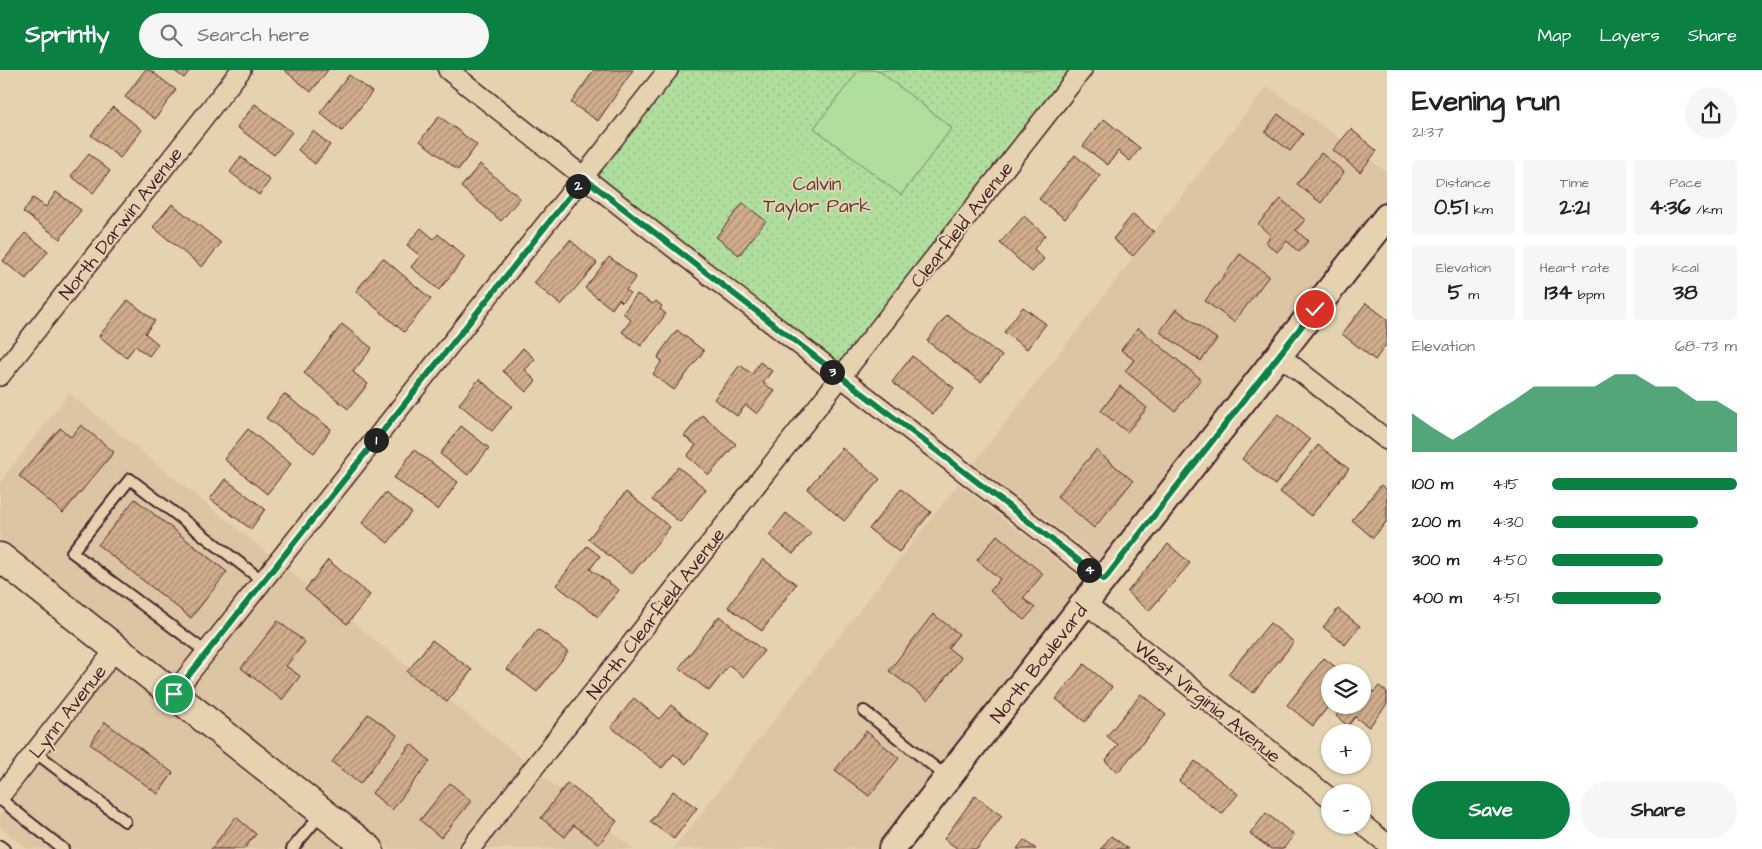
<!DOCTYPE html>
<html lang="en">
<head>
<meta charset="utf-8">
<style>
  body { margin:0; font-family:"Architects Daughter",sans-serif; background:#f6f6f6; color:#222; height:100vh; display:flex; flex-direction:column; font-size:19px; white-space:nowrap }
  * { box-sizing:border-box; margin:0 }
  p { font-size:16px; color:#767676 }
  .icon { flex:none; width:28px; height:28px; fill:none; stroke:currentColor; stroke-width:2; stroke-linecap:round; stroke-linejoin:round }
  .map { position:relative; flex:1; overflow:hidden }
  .details { display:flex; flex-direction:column; background:#fff; width:375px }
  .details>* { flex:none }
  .buttons { position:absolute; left:1321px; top:594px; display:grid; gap:10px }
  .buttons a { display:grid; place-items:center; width:50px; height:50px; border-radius:50%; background:#fff; box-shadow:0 1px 4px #0004; font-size:25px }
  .pin { position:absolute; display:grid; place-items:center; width:42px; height:42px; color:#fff; margin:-21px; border:2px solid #fff; border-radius:50%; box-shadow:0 1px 5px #0007 }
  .km { position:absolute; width:25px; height:25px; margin:-12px; border-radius:50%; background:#222; color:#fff; font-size:14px; line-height:25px; text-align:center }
  .round { display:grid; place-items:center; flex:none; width:52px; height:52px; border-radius:26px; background:#f6f6f6 }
  .summary { display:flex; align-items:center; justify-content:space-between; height:85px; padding:0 25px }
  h1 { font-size:28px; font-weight:800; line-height:38px }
  .metrics { display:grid; grid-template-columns:repeat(3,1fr); gap:8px; height:85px; padding:5px 25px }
  .metrics div { display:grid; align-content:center; border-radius:5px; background:#f6f6f6; text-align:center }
  .metrics b { font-size:21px; font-weight:800 }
  .metrics small { font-size:14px; font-weight:400 }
  .metrics p { font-size:14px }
  .chart { height:140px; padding:10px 25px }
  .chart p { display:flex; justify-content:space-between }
  .chart svg { width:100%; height:90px; margin-top:5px; fill:#0b8043; opacity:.7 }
  .action { display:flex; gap:10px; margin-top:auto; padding:10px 25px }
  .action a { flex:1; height:58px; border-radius:30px; background:#0b8043; color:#fff; font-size:20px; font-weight:800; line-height:58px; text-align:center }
  .action a+a { background:#f6f6f6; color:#222 }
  ul { padding:0 25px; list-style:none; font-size:16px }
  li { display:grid; grid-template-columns:80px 60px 1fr; align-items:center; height:38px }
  li i { height:12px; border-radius:6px; background:#0b8043 }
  header { display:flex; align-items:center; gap:30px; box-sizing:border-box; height:70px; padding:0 25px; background:#0b8043; color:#fff }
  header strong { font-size:24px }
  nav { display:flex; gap:28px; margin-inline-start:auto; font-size:18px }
  .search { width:350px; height:45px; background:#f6f6f6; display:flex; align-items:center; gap:12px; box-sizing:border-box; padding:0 18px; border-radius:28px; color:#767676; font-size:19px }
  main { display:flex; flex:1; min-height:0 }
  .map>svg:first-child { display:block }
  .built { fill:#dcc5a3 }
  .green { fill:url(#green-dots); stroke:#7d7e64 }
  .pitch { fill:#b0de9d; stroke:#7d7e64 }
  .building { fill:url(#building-hatch); stroke:#4a1f2b }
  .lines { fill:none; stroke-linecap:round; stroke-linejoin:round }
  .lane-casing { stroke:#4a1f2b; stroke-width:14 }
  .street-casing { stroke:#4a1f2b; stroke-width:22 }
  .secondary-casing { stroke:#4a1f2b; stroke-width:30 }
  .primary-casing { stroke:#4a1f2b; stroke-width:31 }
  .lane { stroke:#e5d3b0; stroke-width:10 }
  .street { stroke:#e5d3b0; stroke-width:19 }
  .secondary { stroke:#e5d3b0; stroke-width:26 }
  .primary { stroke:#e5d3b0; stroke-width:28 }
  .route-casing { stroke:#fff; stroke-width:10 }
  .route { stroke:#0b8043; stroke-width:6 }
  .labels { text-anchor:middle; stroke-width:4; stroke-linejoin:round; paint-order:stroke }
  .park-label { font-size:19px; fill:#593c3c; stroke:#e5d3b0 }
  .street-label { font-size:19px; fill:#4a1f2b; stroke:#e5d3b0 }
</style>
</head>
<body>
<header>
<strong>Sprintly</strong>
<div class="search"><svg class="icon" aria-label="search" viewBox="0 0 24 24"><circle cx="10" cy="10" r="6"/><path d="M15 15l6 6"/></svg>Search here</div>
<nav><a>Map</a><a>Layers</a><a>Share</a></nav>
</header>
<main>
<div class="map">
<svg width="1387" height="779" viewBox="0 0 1387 779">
  <defs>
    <pattern id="green-dots" width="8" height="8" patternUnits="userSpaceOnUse" patternTransform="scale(1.25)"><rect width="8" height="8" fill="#b0de9d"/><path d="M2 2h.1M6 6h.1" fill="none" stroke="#99be87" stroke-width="1.8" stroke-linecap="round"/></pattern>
    <pattern id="building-hatch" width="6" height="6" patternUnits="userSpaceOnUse" patternTransform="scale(1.25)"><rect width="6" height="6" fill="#d1ad8c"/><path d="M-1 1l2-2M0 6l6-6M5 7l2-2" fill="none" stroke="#ac8c73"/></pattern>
  </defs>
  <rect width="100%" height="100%" fill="#e5d3b0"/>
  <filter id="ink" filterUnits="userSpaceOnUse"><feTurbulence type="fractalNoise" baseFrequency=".02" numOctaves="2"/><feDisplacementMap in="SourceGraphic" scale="10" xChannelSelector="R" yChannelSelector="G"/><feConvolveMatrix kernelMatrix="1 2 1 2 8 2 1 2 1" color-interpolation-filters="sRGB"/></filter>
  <g filter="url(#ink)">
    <!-- built -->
    <path class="built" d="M1267 16 1387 102V128L1103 493 973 394Z
      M69 323 270 485 172 607 0 471V412Z
      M958 414 1087 513 877 779H673Z
      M287 499 525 691 455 779H389L190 621Z
      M117 596 348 779H27L0 757V744Z
      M542 705 634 779H484Z"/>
    <!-- green -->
    <path class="green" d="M681 0H1071L849 285 839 291 827 289 596 107Z"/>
    <!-- pitch -->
    <path class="pitch" d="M859 0H878L952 58 901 125 814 58Z"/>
    <!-- building -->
    <path class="building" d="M145 0H150L176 20 155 49 125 27Z
      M173 0H190L184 8Z
      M284 0H328L311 22Z
      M594 0H633L598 51 571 33Z
      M349 5 372 22 342 61 320 43Z
      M255 34 292 62 274 85 237 57Z
      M113 37 142 60 120 88 91 65Z
      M1278 44 1303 64 1290 81 1265 62Z
      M439 46 477 75 458 100 420 71Z
      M1104 49 1140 78 1130 91 1118 81 1108 95 1083 76Z
      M1351 59 1377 81 1360 102 1333 80Z
      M313 61 330 75 315 94 298 80Z
      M1321 83 1344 102 1321 133 1297 114Z
      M89 84 110 101 93 123 71 106Z
      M1075 85 1100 106 1065 149 1039 129Z
      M241 87 270 110 259 125 230 102Z
      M480 94 520 128 501 151 461 117Z
      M56 122 81 140 60 169 23 142 33 128 46 137Z
      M1281 129 1305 150 1296 160 1308 171 1299 182 1287 171 1277 182 1265 172 1271 166 1258 154Z
      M743 133 766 151 739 185 716 167Z
      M172 134 221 173 202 197 153 157Z
      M1133 144 1154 162 1133 186 1113 169Z
      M1024 146 1045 165 1034 179 1044 189 1032 202 1000 173Z
      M421 158 434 169 438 164 465 187 439 220 411 197 420 186 407 175Z
      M25 163 48 181 26 209 3 191Z
      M570 170 597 193 561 235 534 213Z
      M1240 184 1269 206 1234 252 1205 231Z
      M609 187 636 207 626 220 630 223 622 232 619 229 612 239 585 218Z
      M383 188 431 229 404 262 356 221Z
      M637 224 653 234 656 231 662 236 660 239 666 244 641 276 622 262 631 250 623 243Z
      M128 230 155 251 145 263 158 274 149 286 135 276 126 288 99 266Z
      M1366 233 1387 249V273L1375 290 1342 264Z
      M1023 237 1046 254 1027 279 1004 262Z
      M1176 239 1217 269 1201 291 1160 262Z
      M947 245 1002 286 981 312 927 271Z
      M342 254 372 278 353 302 368 314 348 339 304 303Z
      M1138 258 1201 309 1175 341 1125 301 1134 290 1121 280Z
      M677 260 704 281 674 320 653 304 662 291 658 288 660 283Z
      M523 278 535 289 525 300 536 311 526 322 503 301Z
      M912 286 954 318 933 344 892 312Z
      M760 292 772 301 763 313 775 321 757 344 746 335 737 346 714 329 740 295 752 304Z
      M479 309 512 336 492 361 459 334Z
      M1120 316 1147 338 1127 362 1101 341Z
      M284 324 331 359 314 383 266 348Z
      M1278 344 1310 370 1275 415 1242 389Z
      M702 345 736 374 709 405 687 386 696 375 684 366Z
      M81 355 114 382 63 443 19 406 60 358 71 367Z
      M461 356 489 378 468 405 440 384Z
      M248 359 291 394 267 424 224 389Z
      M1318 375 1349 399 1311 446 1280 422Z
      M842 378 880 409 844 451 807 419Z
      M414 380 458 412 438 440 394 408Z
      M1096 380 1133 411 1094 458 1057 426Z
      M678 397 706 419 680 452 652 430Z
      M225 409 265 439 251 459 210 429Z
      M1381 415 1387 420V451L1373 468 1352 450Z
      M901 419 931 442 899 482 869 459Z
      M626 422 670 457 632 504 588 469Z
      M385 423 411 442 388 473 362 453Z
      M135 429 227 502 191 548 98 475Z
      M786 443 811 463 793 484 769 465Z
      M997 465 1043 504 1023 528 1035 538 1024 550 990 521 1000 509 977 490Z
      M1168 474 1190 493 1149 541 1127 522Z
      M587 476 600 486 590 499 619 520 598 547 556 515Z
      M763 489 796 514 762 561 728 537Z
      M328 490 370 525 347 554 305 520Z
      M1338 539 1360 556 1345 575 1323 557Z
      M933 544 959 564 948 578 961 588 928 630 889 601Z
      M719 546 764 581 744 607 729 595 709 621 679 598Z
      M278 551 305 572 286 596 300 606 282 630 241 598Z
      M1270 553 1294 572 1253 623 1228 604Z
      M538 559 568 582 537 622 507 599Z
      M432 570 472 600 447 632 407 602Z
      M1324 588 1342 602H1330V634L1313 656 1287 635Z
      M1084 594 1112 617 1085 652 1056 629Z
      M1362 613 1374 622 1379 616 1387 622V634L1369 657 1355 647 1348 656 1336 646 1345 635H1362Z
      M1141 624 1166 645 1118 702 1105 691 1118 675 1107 666Z
      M634 628 659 649 671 635 709 666 686 694 674 684 662 698 611 657Z
      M368 644 397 665 360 714 332 692Z
      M105 652 173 703 158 724 90 674Z
      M866 661 899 688 869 726 835 700Z
      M411 674 430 691 392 740 372 723Z
      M1195 691 1238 724 1222 744 1179 711Z
      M450 713 471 731 441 768 420 750Z
      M567 713 617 751 599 774 574 755 565 767 541 748Z
      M673 721 697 738 674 769 650 752Z
      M975 726 1002 746 977 779H958L944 769Z
      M1266 743 1294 765 1283 779H1271L1250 764Z
      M236 747 256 764 244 779H211Z
      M1111 766 1129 779H1101Z
      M1024 770 1036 779H1017Z"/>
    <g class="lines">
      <defs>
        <path id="lane" d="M206 582 72 482 130 409 263 511
          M864 641 947 707
          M35 682 125 751
          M0 729 63 779
          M0 776 4 779
          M292 779 322 743"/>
        <path id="street" d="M448 0 665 171 1104 510
          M1279 285 1387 370
          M0 306 241 0
          M1085 533 1330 728
          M173 624 668 0
          M0 726 116 579
          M1362 754 1387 774
          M470 779 1082 0"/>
        <path id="secondary" d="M892 779 1387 147"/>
        <path id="primary" d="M0 487 369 779"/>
      </defs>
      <!-- lane casing -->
      <use href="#lane" class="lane-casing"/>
      <!-- street casing -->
      <use href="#street" class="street-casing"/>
      <!-- secondary casing -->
      <use href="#secondary" class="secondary-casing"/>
      <!-- primary casing -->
      <use href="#primary" class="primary-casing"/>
      <!-- lane -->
      <use href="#lane" class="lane"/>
      <!-- street -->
      <use href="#street" class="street"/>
      <!-- secondary -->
      <use href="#secondary" class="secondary"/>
      <!-- primary -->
      <use href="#primary" class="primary"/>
    </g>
  </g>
  <g class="lines" filter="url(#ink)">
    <defs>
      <path id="route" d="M174 624 584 108 1104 510 1315 239"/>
    </defs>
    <!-- route casing -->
    <use href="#route" class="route-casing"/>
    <!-- route -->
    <use href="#route" class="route"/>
  </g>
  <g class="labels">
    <!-- park labels -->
    <g class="park-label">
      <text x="817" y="120">Calvin<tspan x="817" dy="22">Taylor Park</tspan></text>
    </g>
    <!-- street labels -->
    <g class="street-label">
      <text transform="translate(120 153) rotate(-52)" y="7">North Darwin Avenue</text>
      <text transform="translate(961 154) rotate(-52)" y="7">Clearfield Avenue</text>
      <text transform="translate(655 543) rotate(-52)" y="7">North Clearfield Avenue</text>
      <text transform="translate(1038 593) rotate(-52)" y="7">North Boulevard</text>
      <text transform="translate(1208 631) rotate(39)" y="7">West Virginia Avenue</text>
      <text transform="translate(67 641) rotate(-52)" y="7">Lynn Avenue</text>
    </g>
  </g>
</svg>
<div class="buttons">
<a><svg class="icon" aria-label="layers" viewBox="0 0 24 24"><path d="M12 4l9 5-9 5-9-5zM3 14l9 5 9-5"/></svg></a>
<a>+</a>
<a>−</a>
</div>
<div class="pin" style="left:174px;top:624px;background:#1e9e55"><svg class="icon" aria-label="arrive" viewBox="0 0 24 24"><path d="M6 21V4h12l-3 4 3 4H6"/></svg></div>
<div class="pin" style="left:1315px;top:239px;background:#d93025"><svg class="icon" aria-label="check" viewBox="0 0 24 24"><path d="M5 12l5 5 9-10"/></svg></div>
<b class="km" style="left:376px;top:370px">1</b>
<b class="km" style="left:578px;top:116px">2</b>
<b class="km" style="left:832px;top:302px">3</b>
<b class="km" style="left:1089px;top:500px">4</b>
</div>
<section class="details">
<div class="summary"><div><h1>Evening run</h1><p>21:37</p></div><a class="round"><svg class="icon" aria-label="share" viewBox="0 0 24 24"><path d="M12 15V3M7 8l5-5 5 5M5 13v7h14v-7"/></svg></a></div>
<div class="metrics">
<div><p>Distance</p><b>0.51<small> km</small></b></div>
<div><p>Time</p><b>2:21</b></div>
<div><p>Pace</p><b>4:36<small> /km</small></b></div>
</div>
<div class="metrics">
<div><p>Elevation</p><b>5<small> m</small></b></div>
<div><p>Heart rate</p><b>134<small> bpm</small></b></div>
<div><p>kcal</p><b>38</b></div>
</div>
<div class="chart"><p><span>Elevation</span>68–73 m</p>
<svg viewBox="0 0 160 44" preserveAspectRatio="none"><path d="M0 44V25L10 32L20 38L30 32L40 25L50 19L60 12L70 12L80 12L90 12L100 6L110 6L120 12L130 12L140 19L150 19L160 25V44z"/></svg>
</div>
<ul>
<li><b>100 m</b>4:15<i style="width:100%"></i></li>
<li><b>200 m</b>4:30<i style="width:79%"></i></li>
<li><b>300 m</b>4:50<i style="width:60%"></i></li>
<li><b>400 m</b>4:51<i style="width:59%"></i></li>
</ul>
<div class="action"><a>Save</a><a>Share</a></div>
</section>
</main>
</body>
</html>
